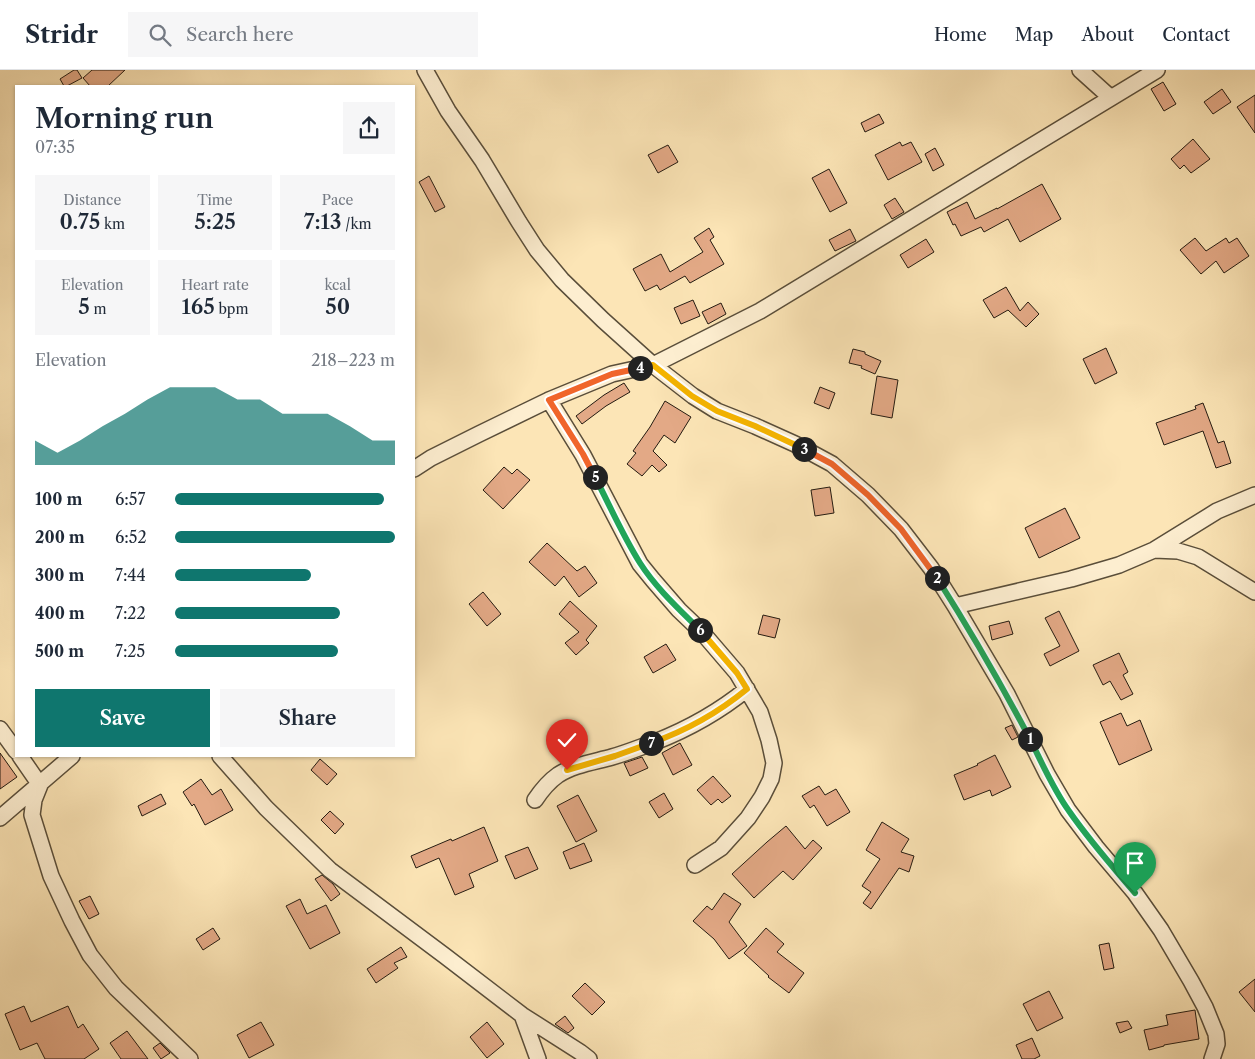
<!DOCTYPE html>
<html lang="en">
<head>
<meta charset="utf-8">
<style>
  body { margin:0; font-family:"Libre Caslon Text",serif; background:#f6f6f7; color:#1f2937; height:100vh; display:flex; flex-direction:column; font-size:19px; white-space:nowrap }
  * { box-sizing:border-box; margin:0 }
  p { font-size:16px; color:#747a83 }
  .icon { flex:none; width:28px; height:28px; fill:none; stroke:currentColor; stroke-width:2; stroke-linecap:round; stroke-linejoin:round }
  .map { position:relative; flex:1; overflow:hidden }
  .details { position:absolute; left:15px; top:15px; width:400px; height:672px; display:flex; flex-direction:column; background:#fff; border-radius:0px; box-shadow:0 1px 4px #0004 }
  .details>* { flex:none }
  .pin { position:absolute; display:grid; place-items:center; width:42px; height:42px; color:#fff; margin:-51px -21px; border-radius:50% 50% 50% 0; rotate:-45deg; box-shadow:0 0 5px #0007 }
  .pin .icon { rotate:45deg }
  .km { position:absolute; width:25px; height:25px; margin:-12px; border-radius:50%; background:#222; color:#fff; font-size:14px; line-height:25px; text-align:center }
  .round { display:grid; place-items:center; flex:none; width:52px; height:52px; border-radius:0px; background:#f6f6f7 }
  .overview { display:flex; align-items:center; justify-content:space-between; height:85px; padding:0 20px }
  h1 { font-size:28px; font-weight:600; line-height:38px }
  .figures { display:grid; grid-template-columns:repeat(3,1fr); gap:8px; height:85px; padding:5px 20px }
  .figures div { display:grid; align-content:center; border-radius:0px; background:#f6f6f7; text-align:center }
  .figures b { font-size:21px; font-weight:600 }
  .figures small { font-size:14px; font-weight:400 }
  .figures p { font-size:14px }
  .chart { height:140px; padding:10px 20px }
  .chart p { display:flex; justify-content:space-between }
  .chart svg { width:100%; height:90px; margin-top:5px; fill:#0f766e; opacity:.7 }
  .button { display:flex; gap:10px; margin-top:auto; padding:10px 20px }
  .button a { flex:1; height:58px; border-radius:0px; background:#0f766e; color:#fff; font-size:20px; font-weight:600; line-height:58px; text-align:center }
  .button a+a { background:#f6f6f7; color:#1f2937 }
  ul { padding:0 20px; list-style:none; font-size:16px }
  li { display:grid; grid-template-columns:80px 60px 1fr; align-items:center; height:38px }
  li i { height:12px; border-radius:6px; background:#0f766e }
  header { display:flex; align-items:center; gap:30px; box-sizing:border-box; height:70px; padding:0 25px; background:#fff; border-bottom:1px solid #e0e1e3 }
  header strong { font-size:24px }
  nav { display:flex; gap:28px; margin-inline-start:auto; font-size:18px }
  .search { width:350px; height:45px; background:#f6f6f7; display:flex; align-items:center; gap:12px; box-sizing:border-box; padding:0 18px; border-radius:0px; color:#747a83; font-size:19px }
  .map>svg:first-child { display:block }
  .building { fill:#e3a986; stroke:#241b11 }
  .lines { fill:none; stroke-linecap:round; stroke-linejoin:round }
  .minor-casing { stroke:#5a4e3a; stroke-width:18 }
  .minor { stroke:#fdeed0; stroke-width:15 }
  .split-1-casing { stroke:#fff; stroke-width:10 }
  .split-2-casing { stroke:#fff; stroke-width:10 }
  .split-3-casing { stroke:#fff; stroke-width:10 }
  .split-4-casing { stroke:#fff; stroke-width:10 }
  .split-5-casing { stroke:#fff; stroke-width:10 }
  .split-6-casing { stroke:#fff; stroke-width:10 }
  .split-7-casing { stroke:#fff; stroke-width:10 }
  .split-8-casing { stroke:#fff; stroke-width:10 }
  .split-1 { stroke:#22a559; stroke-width:6 }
  .split-2 { stroke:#22a559; stroke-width:6 }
  .split-3 { stroke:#f0652b; stroke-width:6 }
  .split-4 { stroke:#f5b400; stroke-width:6 }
  .split-5 { stroke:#f0652b; stroke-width:6 }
  .split-6 { stroke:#22a559; stroke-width:6 }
  .split-7 { stroke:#f5b400; stroke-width:6 }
  .split-8 { stroke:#f5b400; stroke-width:6 }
</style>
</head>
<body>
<header>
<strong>Stridr</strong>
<div class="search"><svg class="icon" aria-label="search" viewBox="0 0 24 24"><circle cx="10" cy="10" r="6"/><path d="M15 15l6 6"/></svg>Search here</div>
<nav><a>Home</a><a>Map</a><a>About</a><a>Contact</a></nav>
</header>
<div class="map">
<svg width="1255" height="989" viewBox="0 0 1255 989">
  <rect width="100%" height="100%" fill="#fce5b6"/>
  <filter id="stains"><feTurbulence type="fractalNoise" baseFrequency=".004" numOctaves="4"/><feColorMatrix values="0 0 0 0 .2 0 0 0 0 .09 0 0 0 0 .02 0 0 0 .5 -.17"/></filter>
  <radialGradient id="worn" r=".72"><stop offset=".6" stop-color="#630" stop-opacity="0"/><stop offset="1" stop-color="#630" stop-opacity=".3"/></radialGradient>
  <!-- building -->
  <path class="building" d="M74 0H77L82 8 67 16H64L60 9Z
    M92 0H125L108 16H90L83 8Z
    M1163 12 1176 34 1164 41 1151 19Z
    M1222 19 1231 32 1213 44 1204 32Z
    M1255 25V63L1237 37Z
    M879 44 884 53 865 62 861 53Z
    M1193 69 1210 89 1191 103 1184 95 1180 99 1171 89Z
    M900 72 902 76 911 72 922 92 888 110 875 85Z
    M668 75 678 92 658 103 648 85Z
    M935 78 944 95 933 101 925 84Z
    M829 99 847 133 830 142 812 108Z
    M429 106 445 137 435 142 419 112Z
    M1042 114 1061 149 1020 172 1008 149 984 162 981 157 961 166 955 154 953 155 947 142 967 132 975 149 997 138V139Z
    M895 128 904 142 892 149 884 135Z
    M709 158 714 167 710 170 724 194 690 213 685 206 660 220 657 215 645 221 633 199 661 184 670 202 703 182 694 168Z
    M850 159 856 171 835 181 829 170Z
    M1195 168 1206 181 1226 168 1229 173 1237 168 1249 186 1224 203 1216 191 1201 204 1180 180Z
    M926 169 934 182 908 198 900 185Z
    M1006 217 1020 241 1028 232 1039 244 1026 257 1008 240 994 248 983 230Z
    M693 230 700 246 681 254 674 238Z
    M721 233 726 244 708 254 702 242Z
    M1106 278 1117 303 1095 314 1083 289Z
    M853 279 865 282V284L881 291 875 304 861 298 862 296 849 293Z
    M877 306 898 310 892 348 871 344Z
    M624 313 630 322 606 336 582 354 576 346 604 325Z
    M820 317 835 323 829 339 814 333Z
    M665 331 691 347 675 373 664 365 653 381 667 395 659 402 652 395 642 406 627 394 636 383 633 381 650 357Z
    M1203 333 1218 373 1224 371 1231 393 1216 398 1203 361 1164 375 1156 353 1196 339 1195 336Z
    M504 397 512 404 517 399 530 410 503 439 483 420Z
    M830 417 834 443 815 446 811 420Z
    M1065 438 1080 468 1039 488 1025 458Z
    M547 473 577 501 585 496 597 513 579 527 564 506 555 516 529 492Z
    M483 522 501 544 487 556 469 534Z
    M570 531 597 556 586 570 589 573 576 585 565 573 579 562 559 544Z
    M1059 541 1079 581 1050 596 1044 584 1060 576 1045 548Z
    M763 545 780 549 775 568 758 564Z
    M1009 551 1013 564 992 570 989 556Z
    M666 574 676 590 653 603 644 587Z
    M1119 583 1128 602 1123 605 1133 624 1121 630 1110 611 1103 615 1093 595Z
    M1121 643 1127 656 1140 650 1152 680 1119 695 1100 652Z
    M1012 655 1018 667 1012 670 1005 658Z
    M680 673 692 695 673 705 662 683Z
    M0 683 17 707 0 719Z
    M995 685 1011 717 992 726 990 720 964 730 954 705 978 695 977 694Z
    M642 687 648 698 630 706 624 693Z
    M320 689 337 704 327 715 311 700Z
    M713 706 731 726 722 733 718 729 711 735 697 720Z
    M201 709 212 725 221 719 233 740 205 755 194 734 192 736 183 722Z
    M819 716 825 725 836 719 850 742 827 756 814 735 810 738 802 726Z
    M664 723 673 739 659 748 649 732Z
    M161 724 166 734 142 746 138 736Z
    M578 725 597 761 576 772 557 736Z
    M330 741 344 754 335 764 321 750Z
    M882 752 909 769 901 782 914 786 909 802 899 798 871 839 863 833 871 822 862 816 880 789 866 780Z
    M786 756 805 779 813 770 822 778 793 810 783 801 754 828 732 804 767 772Z
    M484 757 498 791 469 804 474 817 455 825 439 788 416 798 411 786 451 769 452 771Z
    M584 773 592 791 570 799 563 782Z
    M528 777 538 799 515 809 505 786Z
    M322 805 333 814 340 824 331 831 315 809Z
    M724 823 741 834 729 852 747 876 729 889 714 869 693 851 707 836 712 840Z
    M90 826 99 844 89 849 79 831Z
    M300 829 307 844 326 835 340 863 310 879 286 836Z
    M213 858 220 869 203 880 196 869Z
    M766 858 784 874 777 882 804 903 789 923 768 907 769 906 744 883Z
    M1109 873 1114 898 1104 900 1099 875Z
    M401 877 407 887 394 893 398 898 376 913 367 899Z
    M1255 909V942L1239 922Z
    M585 913 605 932 592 945 572 926Z
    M1049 921 1063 948 1037 961 1023 934Z
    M24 936 31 952 68 936 78 958 83 954 99 979 84 989H45L37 973 20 980 5 944Z
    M1195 940 1199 969 1164 975V976L1149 980 1144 960 1168 955 1166 945Z
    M565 946 574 958 568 963 555 954Z
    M1128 951 1132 958 1120 963 1116 953Z
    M261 952 274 975 249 988 237 965Z
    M487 952 504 974 487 988 470 967Z
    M127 961 148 989H121L110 973Z
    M1032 968 1040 986 1034 989H1022L1016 975Z
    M160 973 170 983 161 989 153 978Z"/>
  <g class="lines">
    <defs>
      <path id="minor" d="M425 0 448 41 482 90 519 152 537 180 562 210 603 250 653 295 693 326 717 341 755 356 795 374 832 394 868 425 901 459 931 498 955 536 1007 624 1047 704 1068 740 1096 777 1135 823 1161 860 1191 911 1205 937 1216 964 1217 974 1212 989
        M1080 0 1111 28
        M549 330 583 385 640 494 653 510 679 540 701 561 737 603 760 642 769 670 774 693 771 709 762 727 748 748 721 778 695 795
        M414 399 431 388 479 364 549 330 612 304 653 295 760 241 1157 0
        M1154 480 1178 481 1198 487 1255 522
        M955 536 1071 509 1119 495 1154 480 1217 441 1255 425
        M0 659 16 681
        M20 686 40 715 34 730 32 745 51 806 72 851 90 885 116 918 190 989
        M220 686 266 738 330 800 445 886 522 945 580 982 589 989
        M535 730C541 721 548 712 558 705 573 695 594 692 612 687 626 683 641 677 655 672 688 659 720 641 747 619
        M0 748 72 686
        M522 945 538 989"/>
    </defs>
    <!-- minor casing -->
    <use href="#minor" class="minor-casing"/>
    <!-- minor -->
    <use href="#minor" class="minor"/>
  </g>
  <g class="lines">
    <defs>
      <path id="split-1" d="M1030 669C1042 693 1053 719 1069 741 1089 770 1112 796 1135 823"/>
      <path id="split-2" d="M937 508C970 560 1001 614 1030 669"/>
      <path id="split-3" d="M804 379 832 394 868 425 901 459 937 508"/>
      <path id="split-4" d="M640 298 653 295 692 326 717 341 755 356 804 379"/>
      <path id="split-5" d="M595 407 583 384 549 330 612 304 640 298"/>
      <path id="split-6" d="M595 407C610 436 623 466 640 493 656 518 679 539 700 560"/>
      <path id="split-7" d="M651 673C685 661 719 642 747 619L737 603 700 560"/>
      <path id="split-8" d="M567 700 615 686 651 673"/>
    </defs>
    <!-- split-1 casing -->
    <use href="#split-1" class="split-1-casing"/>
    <!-- split-2 casing -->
    <use href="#split-2" class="split-2-casing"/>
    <!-- split-3 casing -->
    <use href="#split-3" class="split-3-casing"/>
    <!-- split-4 casing -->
    <use href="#split-4" class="split-4-casing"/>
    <!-- split-5 casing -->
    <use href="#split-5" class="split-5-casing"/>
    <!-- split-6 casing -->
    <use href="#split-6" class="split-6-casing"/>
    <!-- split-7 casing -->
    <use href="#split-7" class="split-7-casing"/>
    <!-- split-8 casing -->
    <use href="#split-8" class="split-8-casing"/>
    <!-- split-1 -->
    <use href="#split-1" class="split-1"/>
    <!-- split-2 -->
    <use href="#split-2" class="split-2"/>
    <!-- split-3 -->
    <use href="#split-3" class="split-3"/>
    <!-- split-4 -->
    <use href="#split-4" class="split-4"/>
    <!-- split-5 -->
    <use href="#split-5" class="split-5"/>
    <!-- split-6 -->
    <use href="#split-6" class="split-6"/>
    <!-- split-7 -->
    <use href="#split-7" class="split-7"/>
    <!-- split-8 -->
    <use href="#split-8" class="split-8"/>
  </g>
  <rect width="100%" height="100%" filter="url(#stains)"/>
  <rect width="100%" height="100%" fill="url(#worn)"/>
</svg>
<div class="pin" style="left:1135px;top:823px;background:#1e9e55"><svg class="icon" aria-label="arrive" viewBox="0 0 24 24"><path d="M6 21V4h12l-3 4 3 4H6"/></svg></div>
<div class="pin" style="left:567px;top:700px;background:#d93025"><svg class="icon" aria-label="check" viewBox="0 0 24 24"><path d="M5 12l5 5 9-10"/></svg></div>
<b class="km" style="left:1030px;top:669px">1</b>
<b class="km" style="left:937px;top:508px">2</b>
<b class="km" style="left:804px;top:379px">3</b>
<b class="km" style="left:640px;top:298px">4</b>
<b class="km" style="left:595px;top:407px">5</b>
<b class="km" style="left:700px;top:560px">6</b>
<b class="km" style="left:651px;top:673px">7</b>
<section class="details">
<div class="overview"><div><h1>Morning run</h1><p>07:35</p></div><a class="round"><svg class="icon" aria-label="share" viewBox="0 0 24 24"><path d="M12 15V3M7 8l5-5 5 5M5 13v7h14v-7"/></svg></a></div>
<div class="figures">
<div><p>Distance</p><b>0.75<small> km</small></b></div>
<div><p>Time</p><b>5:25</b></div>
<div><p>Pace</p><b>7:13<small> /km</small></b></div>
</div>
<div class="figures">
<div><p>Elevation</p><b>5<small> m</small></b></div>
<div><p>Heart rate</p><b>165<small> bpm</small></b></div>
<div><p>kcal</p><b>50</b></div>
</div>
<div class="chart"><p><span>Elevation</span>218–223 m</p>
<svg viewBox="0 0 160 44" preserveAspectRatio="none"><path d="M0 44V32L10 38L20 32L30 25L40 19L50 12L60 6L70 6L80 6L90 12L100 12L110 19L120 19L130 19L140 25L150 32L160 32V44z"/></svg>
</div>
<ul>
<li><b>100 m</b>6:57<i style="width:95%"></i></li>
<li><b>200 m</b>6:52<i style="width:100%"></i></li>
<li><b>300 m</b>7:44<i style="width:62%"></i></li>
<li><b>400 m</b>7:22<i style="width:75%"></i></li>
<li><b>500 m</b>7:25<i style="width:74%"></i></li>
</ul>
<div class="button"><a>Save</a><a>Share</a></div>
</section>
</div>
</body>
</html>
